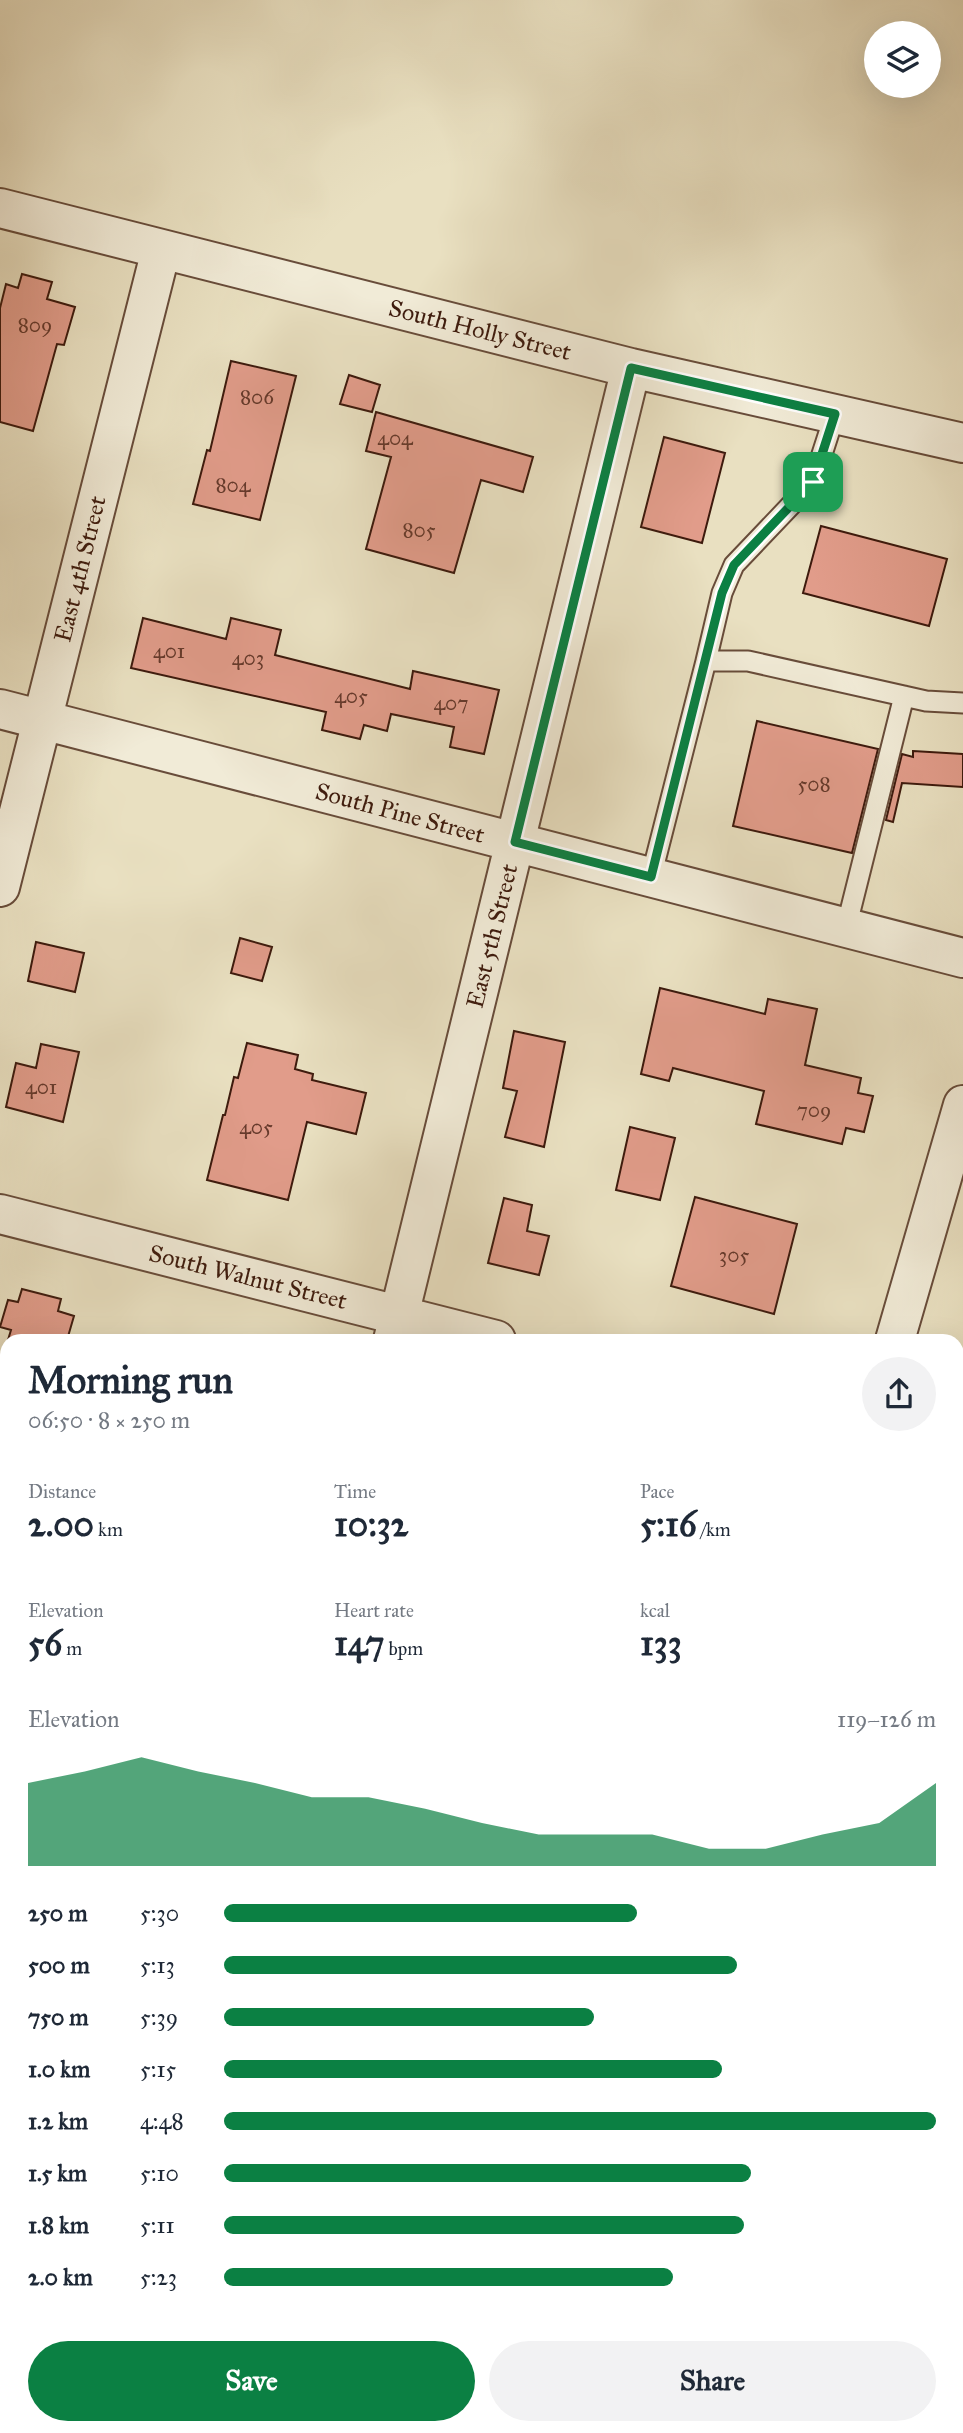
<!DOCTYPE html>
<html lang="en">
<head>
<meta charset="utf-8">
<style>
  body { margin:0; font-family:"IM FELL Great Primer",serif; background:#f2f2f3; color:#1f2937; height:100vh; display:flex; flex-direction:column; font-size:26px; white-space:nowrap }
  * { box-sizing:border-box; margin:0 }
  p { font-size:23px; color:#747a83 }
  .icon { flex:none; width:38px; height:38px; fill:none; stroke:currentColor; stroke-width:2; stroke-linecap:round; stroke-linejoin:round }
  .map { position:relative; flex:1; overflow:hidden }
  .side { position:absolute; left:0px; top:1334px; width:964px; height:1101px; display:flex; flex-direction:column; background:#fff; border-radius:21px 21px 0 0; box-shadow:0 7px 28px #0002 }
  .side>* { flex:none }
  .fabs { position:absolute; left:864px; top:21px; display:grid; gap:14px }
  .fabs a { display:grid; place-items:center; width:77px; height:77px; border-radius:50%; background:#fff; box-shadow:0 7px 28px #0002; font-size:35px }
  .pin { position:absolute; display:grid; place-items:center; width:60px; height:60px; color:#fff; margin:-30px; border-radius:14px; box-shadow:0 4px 10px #0006 }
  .round { display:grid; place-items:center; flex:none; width:74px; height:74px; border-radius:37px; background:#f2f2f3 }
  .headline { display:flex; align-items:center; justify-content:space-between; height:119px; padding:0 28px }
  h1 { font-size:38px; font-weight:700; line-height:52px }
  .figures { display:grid; grid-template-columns:repeat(3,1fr); gap:10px; height:119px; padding:7px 28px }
  .figures div { display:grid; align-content:center }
  .figures b { font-size:35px; font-weight:700 }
  .figures small { font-size:19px; font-weight:400 }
  .figures p { font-size:19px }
  .chart { height:196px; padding:14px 28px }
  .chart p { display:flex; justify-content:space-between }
  .chart svg { width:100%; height:126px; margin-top:7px; fill:#0b8043; opacity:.7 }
  .cta { display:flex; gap:14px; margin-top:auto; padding:14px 28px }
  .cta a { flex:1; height:80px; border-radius:42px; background:#0b8043; color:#fff; font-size:28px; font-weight:700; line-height:80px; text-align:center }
  .cta a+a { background:#f2f2f3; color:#1f2937 }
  ul { padding:0 28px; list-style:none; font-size:23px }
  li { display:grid; grid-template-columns:112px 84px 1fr; align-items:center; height:52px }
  li i { height:18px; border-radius:9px; background:#0b8043 }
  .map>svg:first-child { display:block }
  .building { fill:#e19c8a; stroke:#3d1a0d; stroke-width:2 }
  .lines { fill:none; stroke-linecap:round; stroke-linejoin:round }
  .service-casing { stroke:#684c3a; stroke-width:23 }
  .minor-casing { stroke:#684c3a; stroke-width:42 }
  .tertiary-casing { stroke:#684c3a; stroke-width:42 }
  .service { stroke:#f1ebd7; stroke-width:19 }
  .minor { stroke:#f1ebd7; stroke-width:38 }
  .tertiary { stroke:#f1ebd7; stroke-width:38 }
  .route-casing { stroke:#fff; stroke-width:14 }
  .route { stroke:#0b8043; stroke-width:9 }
  .labels { text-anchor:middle; stroke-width:6; stroke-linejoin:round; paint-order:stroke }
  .number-label { font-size:21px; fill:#663a2c }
  .street-label { font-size:24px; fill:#3d1a0d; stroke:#f1ebd7 }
</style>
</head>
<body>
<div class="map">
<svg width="963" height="2433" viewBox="0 0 963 2433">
  <rect width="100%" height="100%" fill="#e9e0c1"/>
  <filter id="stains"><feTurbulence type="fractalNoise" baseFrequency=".00286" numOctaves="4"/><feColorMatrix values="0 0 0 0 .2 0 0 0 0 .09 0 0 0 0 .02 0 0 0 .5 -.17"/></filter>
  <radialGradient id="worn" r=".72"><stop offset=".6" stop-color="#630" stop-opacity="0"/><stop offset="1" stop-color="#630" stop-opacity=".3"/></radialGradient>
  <!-- building -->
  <path class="building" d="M22 274 52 282 47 299 75 307 64 345 57 344 33 431 0 422V308L6 284 18 288Z
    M231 361 296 376 260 520 193 504 207 450 210 451Z
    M349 375 380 385 372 412 340 404Z
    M376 412 533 457 523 492 481 480 454 573 366 549 391 457 366 451Z
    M664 437 725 453 702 543 641 527Z
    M821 526 947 559 929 626 803 593Z
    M143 618 226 639 231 618 281 630 275 655 410 689 413 671 499 690 484 754 450 747 454 727 391 714 387 731 364 725 360 739 322 730 326 712 131 668Z
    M757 721 878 749 852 853 733 826Z
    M913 751 963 754V787L902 783 893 822 886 820 902 754 913 757Z
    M240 938 272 947 262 981 231 973Z
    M36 942 84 953 75 992 28 981Z
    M660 988 765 1014 768 999 817 1009 805 1065 861 1078 858 1093 873 1096 864 1132 846 1128 842 1144 756 1124 764 1091 673 1068 669 1081 641 1074Z
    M514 1031 565 1042 544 1147 505 1137 517 1091 503 1088Z
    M247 1043 298 1055 295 1069 313 1074 312 1080 366 1093 356 1134 307 1122 288 1200 207 1180 223 1115H225L234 1077 238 1078Z
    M41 1044 79 1052 63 1122 6 1107 16 1063 36 1068Z
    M630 1127 675 1138 660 1200 616 1190Z
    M695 1197 797 1224 774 1314 671 1286Z
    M504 1198 532 1205 527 1231 549 1236 539 1275 488 1263Z
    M22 1289 61 1299 58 1311 74 1316 67 1340H8L11 1330 0 1327 8 1300 18 1302Z"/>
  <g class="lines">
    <defs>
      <path id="service" d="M706 661 722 593 734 565 813 482 835 414
        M651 877 706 661H748L926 701 963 703
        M846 928 904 696
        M396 2433 397 2427"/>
      <path id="minor" d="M0 208 631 368 963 443
        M0 709 963 958
        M0 887 161 250
        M0 1214 496 1340
        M393 1340 631 368
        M895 1340 963 1105
        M957 1456 963 1457
        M669 2427 691 2433
        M114 2433 116 2427
        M621 2433 623 2427"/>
      <path id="tertiary" d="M0 1717 7 1718
        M957 1960 963 1962"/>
    </defs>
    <!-- service casing -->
    <use href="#service" class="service-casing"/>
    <!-- minor casing -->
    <use href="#minor" class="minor-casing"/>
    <!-- tertiary casing -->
    <use href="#tertiary" class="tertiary-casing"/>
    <!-- service -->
    <use href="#service" class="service"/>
    <!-- minor -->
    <use href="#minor" class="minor"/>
    <!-- tertiary -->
    <use href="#tertiary" class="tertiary"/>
  </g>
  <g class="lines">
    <defs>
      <path id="route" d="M631 368 835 414 813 482 734 565 722 593 651 877 515 842Z"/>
    </defs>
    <!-- route casing -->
    <use href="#route" class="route-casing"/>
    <!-- route -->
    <use href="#route" class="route"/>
  </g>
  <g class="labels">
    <!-- number labels -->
    <g class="number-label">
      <text x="35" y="332">809</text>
      <text x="257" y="404">806</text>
      <text x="395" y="445">404</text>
      <text x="233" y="492">804</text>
      <text x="419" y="537">805</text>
      <text x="169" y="658">401</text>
      <text x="248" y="665">403</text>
      <text x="351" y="703">405</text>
      <text x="451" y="710">407</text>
      <text x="814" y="791">508</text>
      <text x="41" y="1094">401</text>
      <text x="814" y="1117">709</text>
      <text x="256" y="1134">405</text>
      <text x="734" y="1262">305</text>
    </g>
    <!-- street labels -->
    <g class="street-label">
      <text transform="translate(480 330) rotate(14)" y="8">South Holly Street</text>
      <text transform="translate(80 569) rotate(-76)" y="8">East 4th Street</text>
      <text transform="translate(400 813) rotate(15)" y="8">South Pine Street</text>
      <text transform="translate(492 936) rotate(-76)" y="8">East 5th Street</text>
      <text transform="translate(248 1277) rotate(14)" y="8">South Walnut Street</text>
    </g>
  </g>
  <rect width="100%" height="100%" filter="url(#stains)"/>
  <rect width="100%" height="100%" fill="url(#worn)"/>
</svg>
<div class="fabs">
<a><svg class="icon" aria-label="layers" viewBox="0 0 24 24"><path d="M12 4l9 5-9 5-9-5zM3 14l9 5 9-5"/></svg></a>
</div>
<div class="pin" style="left:813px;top:482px;background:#1e9e55"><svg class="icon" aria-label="arrive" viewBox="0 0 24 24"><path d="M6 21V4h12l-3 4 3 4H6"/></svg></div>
<section class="side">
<div class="headline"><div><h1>Morning run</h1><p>06:50 · 8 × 250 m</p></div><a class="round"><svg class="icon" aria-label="share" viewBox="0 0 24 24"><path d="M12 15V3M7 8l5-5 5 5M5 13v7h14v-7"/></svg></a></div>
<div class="figures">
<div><p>Distance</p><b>2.00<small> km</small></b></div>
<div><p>Time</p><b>10:32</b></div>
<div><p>Pace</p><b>5:16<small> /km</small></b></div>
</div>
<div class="figures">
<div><p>Elevation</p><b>56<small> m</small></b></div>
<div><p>Heart rate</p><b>147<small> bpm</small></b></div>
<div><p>kcal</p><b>133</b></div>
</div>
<div class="chart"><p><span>Elevation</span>119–126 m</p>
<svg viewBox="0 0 160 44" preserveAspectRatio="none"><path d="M0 44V15L10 11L20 6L30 11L40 15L50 20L60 20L70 24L80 29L90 33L100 33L110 33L120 38L130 38L140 33L150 29L160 15V44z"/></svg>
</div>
<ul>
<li><b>250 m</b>5:30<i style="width:58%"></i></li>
<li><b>500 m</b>5:13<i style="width:72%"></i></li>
<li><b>750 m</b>5:39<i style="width:52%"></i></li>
<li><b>1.0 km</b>5:15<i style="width:70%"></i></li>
<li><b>1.2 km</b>4:48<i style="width:100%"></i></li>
<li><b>1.5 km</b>5:10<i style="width:74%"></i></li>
<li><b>1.8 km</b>5:11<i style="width:73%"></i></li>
<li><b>2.0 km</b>5:23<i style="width:63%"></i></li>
</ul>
<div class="cta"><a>Save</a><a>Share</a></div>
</section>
</div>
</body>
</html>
